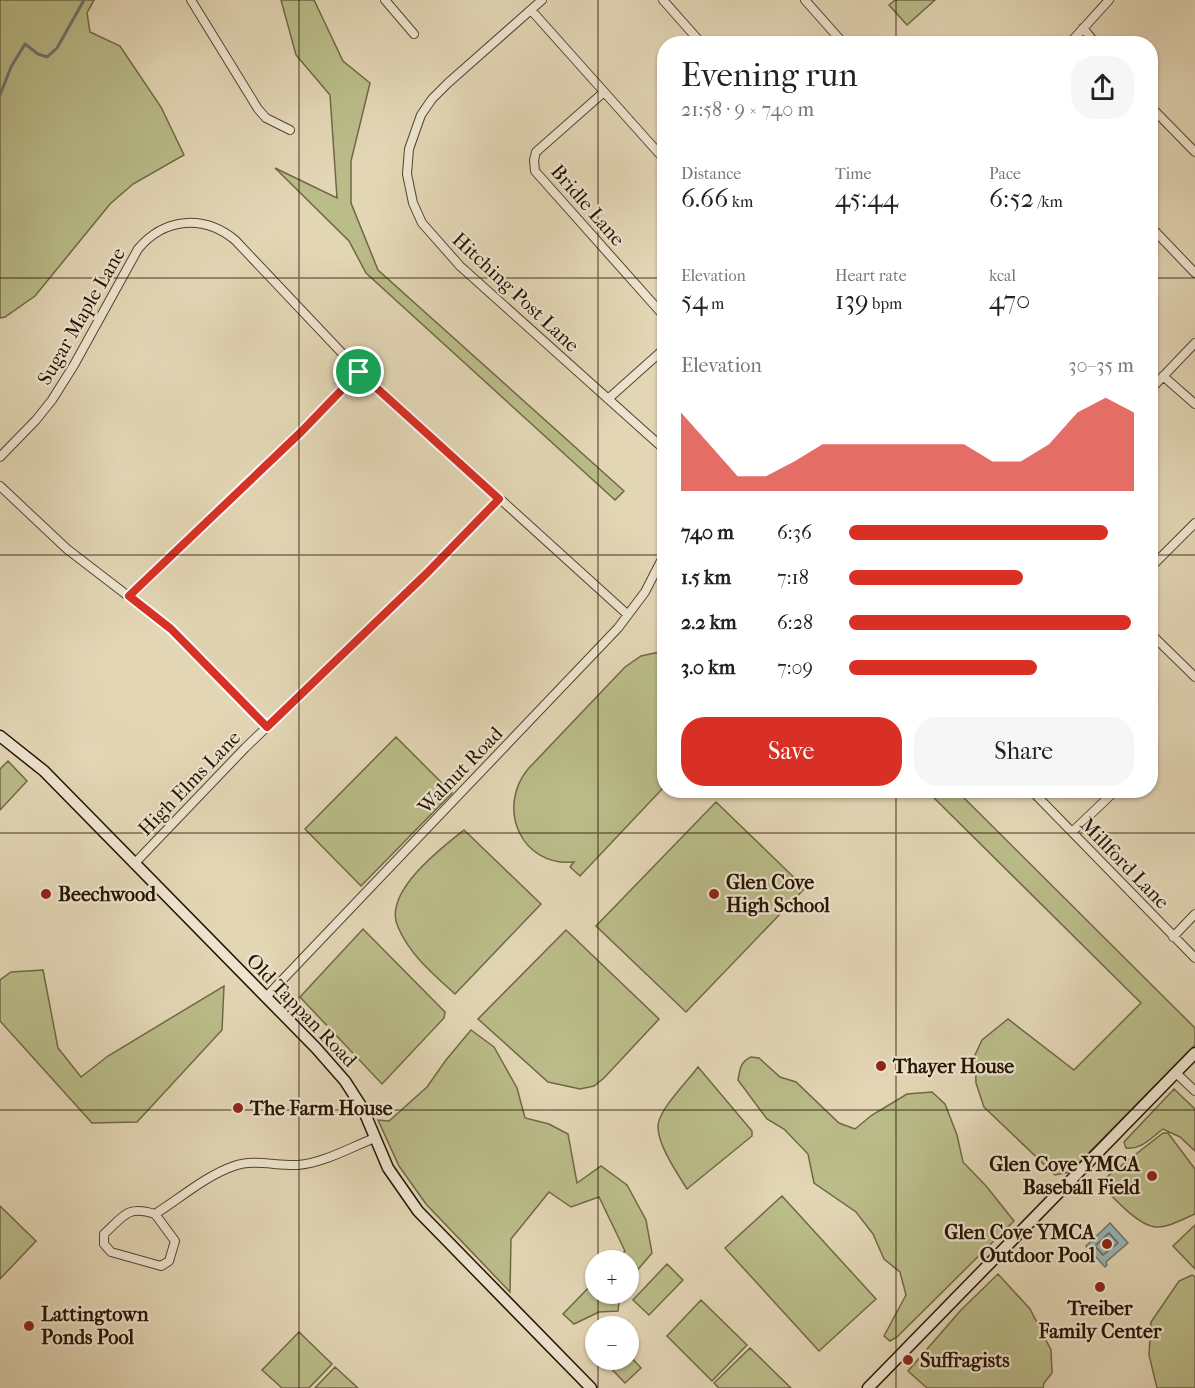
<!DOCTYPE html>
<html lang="en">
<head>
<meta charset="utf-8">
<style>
  body { margin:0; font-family:"IM FELL French Canon",serif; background:#f6f6f6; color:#222; height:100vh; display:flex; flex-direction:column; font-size:22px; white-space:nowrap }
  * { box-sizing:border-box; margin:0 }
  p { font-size:20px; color:#767676 }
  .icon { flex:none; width:33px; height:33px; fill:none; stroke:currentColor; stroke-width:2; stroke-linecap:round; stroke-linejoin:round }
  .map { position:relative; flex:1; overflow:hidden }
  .side { position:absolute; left:657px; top:36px; width:501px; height:762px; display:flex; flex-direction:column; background:#fff; border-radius:24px; box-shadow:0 2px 4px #0004 }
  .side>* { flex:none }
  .fabs { position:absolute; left:585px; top:1250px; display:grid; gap:12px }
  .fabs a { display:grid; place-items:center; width:54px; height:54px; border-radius:50%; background:#fff; box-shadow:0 2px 4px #0004; font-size:30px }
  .pin { position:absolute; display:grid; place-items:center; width:51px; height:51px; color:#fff; margin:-26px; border:3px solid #fff; border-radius:50%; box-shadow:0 2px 6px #0007 }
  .round { display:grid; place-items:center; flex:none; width:63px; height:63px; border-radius:24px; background:#f6f6f6 }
  .overview { display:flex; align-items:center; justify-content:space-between; height:102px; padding:0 24px }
  h1 { font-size:33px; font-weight:600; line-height:45px }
  .stats { display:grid; grid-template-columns:repeat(3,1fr); gap:9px; height:102px; padding:6px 24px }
  .stats div { display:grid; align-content:center }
  .stats b { font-size:26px; font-weight:600 }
  .stats small { font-size:16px; font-weight:400 }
  .stats p { font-size:16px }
  .chart { height:168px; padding:12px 24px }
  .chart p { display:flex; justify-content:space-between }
  .chart svg { width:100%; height:108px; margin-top:6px; fill:#d93025; opacity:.7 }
  .primary-button { display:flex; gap:12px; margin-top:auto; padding:12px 24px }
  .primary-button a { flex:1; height:69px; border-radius:24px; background:#d93025; color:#fff; font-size:24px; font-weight:600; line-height:69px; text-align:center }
  .primary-button a+a { background:#f6f6f6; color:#222 }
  ul { padding:0 24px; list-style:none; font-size:20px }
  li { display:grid; grid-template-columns:96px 72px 1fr; align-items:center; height:45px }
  li i { height:15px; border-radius:8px; background:#d93025 }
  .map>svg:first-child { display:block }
  .green { fill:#babc89; stroke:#706845; stroke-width:1.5 }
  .water { fill:#99b7b7; stroke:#6b756e; stroke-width:1.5 }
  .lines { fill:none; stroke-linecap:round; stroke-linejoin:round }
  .shore { stroke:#5f655c; stroke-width:1.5 }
  .stream { stroke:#6b756e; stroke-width:3 }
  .street-casing { stroke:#54442e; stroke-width:10 }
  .secondary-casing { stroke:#251301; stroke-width:13 }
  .street { stroke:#ede4cf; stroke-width:8 }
  .secondary { stroke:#ede4cf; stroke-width:10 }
  .route-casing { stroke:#fff; stroke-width:12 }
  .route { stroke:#d93025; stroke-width:8 }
  .grid { fill:none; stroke:#251301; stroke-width:1.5; stroke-opacity:0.55 }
  .poi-dot { fill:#8f2418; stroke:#ede4cf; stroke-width:2 }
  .labels { text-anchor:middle; stroke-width:4.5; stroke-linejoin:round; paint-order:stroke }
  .street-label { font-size:20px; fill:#251301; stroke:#ede4cf }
  .poi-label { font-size:20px; font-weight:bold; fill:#251301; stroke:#ede4cf; text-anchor:start }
</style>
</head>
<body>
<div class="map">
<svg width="1195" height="1388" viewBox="0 0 1195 1388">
  <rect width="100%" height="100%" fill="#e3d6b5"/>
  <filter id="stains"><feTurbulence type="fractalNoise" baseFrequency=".00333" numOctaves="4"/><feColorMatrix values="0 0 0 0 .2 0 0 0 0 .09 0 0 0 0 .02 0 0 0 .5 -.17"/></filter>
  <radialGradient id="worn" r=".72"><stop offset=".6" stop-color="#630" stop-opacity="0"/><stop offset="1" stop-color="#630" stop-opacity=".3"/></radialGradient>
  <!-- green -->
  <path class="green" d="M0 0H94L87 13 90 32 120 46 161 107 184 155 133 184 110 204 35 296 5 317 0 318Z
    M281 0H314L343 61 370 83 351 161V203L378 270 624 491 615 500 366 273 349 241 275 168 337 198 330 95 296 55Z
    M895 0H935L907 25 889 5Z
    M664 651V787L580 876 570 867 574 862C521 867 496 808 528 769L625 667 641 656Z
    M396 737 452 793 361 886 305 829Z
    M8 761 27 781 0 810V769Z
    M927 791H957L1195 1028V1045L1070 1172 1055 1175 984 1107 976 1083 975 1055 982 1040 1008 1019 1074 1070 1141 1003Z
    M716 802 805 888 686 1012 596 926Z
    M464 830 541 904 455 994C433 974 410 955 398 927 382 893 441 848 464 830Z
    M363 929 445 1012 444 1018 382 1084 300 997Z
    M566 930 659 1019 604 1078 594 1086 580 1089 548 1082 478 1019Z
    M43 970 58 1048 81 1077 108 1056 224 986 222 1030 137 1122 92 1123 0 1021V980L11 972Z
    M471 1030 494 1047 517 1088 525 1118 549 1124 568 1134 577 1183 601 1166 627 1185 646 1220 652 1253 629 1280 628 1260H616L625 1251 599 1197 571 1207 549 1192 511 1239 510 1292 426 1204 399 1166 378 1120 389 1121 427 1087 446 1060Z
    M751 1057 759 1058 780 1077 796 1082 839 1123 855 1129 872 1115 907 1094 932 1092 945 1104 957 1135 963 1162 987 1187 1014 1221 897 1337 890 1341 884 1336 906 1295 900 1272 884 1259 873 1234 856 1212 814 1183 808 1154 784 1129 767 1119 738 1080C740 1069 740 1062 751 1057Z
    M698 1067 752 1131V1136L687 1189C677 1173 657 1144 658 1125 660 1108 688 1081 698 1067Z
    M1174 1089 1195 1109V1151L1180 1137 1163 1129C1151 1138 1141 1150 1126 1148L1124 1142Z
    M1163 1133H1168L1195 1169V1214C1183 1219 1168 1228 1155 1227 1137 1225 1112 1196 1099 1183Z
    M782 1196 876 1299 819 1351 725 1248Z
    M0 1206 36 1241 0 1279Z
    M1195 1225V1269L1173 1246Z
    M667 1264 683 1280 649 1315 633 1300Z
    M998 1274 1030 1309 1051 1350 1052 1373 1044 1383 1043 1388H927L908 1371 961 1310Z
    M1192 1275 1195 1277V1388H1157L1149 1355 1151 1322 1179 1281Z
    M595 1281 596 1293H620L618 1311 599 1312 574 1324 563 1314Z
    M701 1300 747 1345 712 1381 667 1336Z
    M299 1332 332 1364 309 1388H282L262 1370Z
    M750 1348 791 1388H719L714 1383Z
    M629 1355 641 1368 625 1383 602 1359H628Z
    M335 1367 358 1388H315Z"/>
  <!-- water -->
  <path class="water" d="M1110 1223 1128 1243 1106 1262 1107 1265 1105 1267 1086 1246Z"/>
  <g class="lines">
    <!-- shore -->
    <path class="shore" d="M1109 1233 1118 1243 1103 1255 1095 1246Z"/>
    <!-- stream -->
    <path class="stream" d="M0 95 11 67 25 44 38 54 47 57 57 48 84 0"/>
    <defs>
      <path id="street" d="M191 0 258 109 266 118 290 130
        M385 0 414 34
        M542 0 448 83 432 99 421 115 409 149 407 174 413 203 422 223 460 266 664 449
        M663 0 702 44
        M805 0 844 44
        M531 10 664 159
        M1083 28 1096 44
        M1069 44 1109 0
        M604 92 536 152 534 160 535 171 664 316
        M1150 106 1195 152
        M1150 226 1195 273
        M1163 376 1195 404
        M1150 390 1195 343
        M608 399 664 349
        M0 457 36 420 52 400 74 365 138 249C164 218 203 214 235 240L359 371 628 615
        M0 486 67 549 171 629 267 727
        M1150 568 1195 523
        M130 596 301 432 359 371
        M1150 633 1195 677
        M1031 790 1195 958
        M1072 832 1116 790
        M134 864 245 748 427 573 499 499
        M1173 937 1195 914
        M266 997 618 628 645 592 664 555
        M1176 1073 1195 1091
        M155 1214 175 1241 169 1261 161 1266 111 1252 104 1244V1234C124 1216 127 1205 155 1214 179 1199 207 1175 234 1166 254 1159 276 1166 298 1165 324 1163 351 1147 375 1138"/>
      <path id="secondary" d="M0 736 44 771 316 1048 345 1081 363 1109 388 1168 418 1211 591 1388
        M868 1388 1195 1053"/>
    </defs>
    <!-- street casing -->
    <use href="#street" class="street-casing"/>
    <!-- secondary casing -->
    <use href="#secondary" class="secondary-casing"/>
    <!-- street -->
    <use href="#street" class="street"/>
    <!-- secondary -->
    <use href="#secondary" class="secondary"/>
  </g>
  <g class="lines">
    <defs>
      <path id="route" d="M359 372 499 499 427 573 267 727 171 629 129 596 301 432Z"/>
    </defs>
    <!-- route casing -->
    <use href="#route" class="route-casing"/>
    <!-- route -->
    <use href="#route" class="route"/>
  </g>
  <!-- grid -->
  <path class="grid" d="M299 0V1388M598 0V1260M896 0V44M0 278H664M1150 278H1195M0 555H664M1150 555H1195M896 790V1388M0 833H1195M0 1110H1195M598 1293V1326M598 1359V1388"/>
  <!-- markers -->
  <g class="poi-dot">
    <circle cx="46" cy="894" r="6"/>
    <circle cx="714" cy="894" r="6"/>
    <circle cx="881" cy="1066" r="6"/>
    <circle cx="238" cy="1108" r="6"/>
    <circle cx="1152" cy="1176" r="6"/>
    <circle cx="1107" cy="1244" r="6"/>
    <circle cx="1100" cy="1287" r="6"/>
    <circle cx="29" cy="1326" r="6"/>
    <circle cx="908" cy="1360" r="6"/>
  </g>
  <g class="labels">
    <!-- street labels -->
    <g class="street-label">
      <text transform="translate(588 205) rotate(49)" y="7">Bridle Lane</text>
      <text transform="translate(516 292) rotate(43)" y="7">Hitching Post Lane</text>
      <text transform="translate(81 316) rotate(-60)" y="7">Sugar Maple Lane</text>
      <text transform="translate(460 770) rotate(-46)" y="7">Walnut Road</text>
      <text transform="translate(189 783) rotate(-46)" y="7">High Elms Lane</text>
      <text transform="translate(1125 863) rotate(46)" y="7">Millford Lane</text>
      <text transform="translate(302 1010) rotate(46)" y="7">Old Tappan Road</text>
    </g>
    <!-- poi labels -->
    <g class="poi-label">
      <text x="726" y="889">Glen Cove<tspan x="726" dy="23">High School</tspan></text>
      <text x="58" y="901">Beechwood</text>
      <text x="893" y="1073">Thayer House</text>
      <text x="250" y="1115">The Farm House</text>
      <text x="1140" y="1171" text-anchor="end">Glen Cove YMCA<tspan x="1140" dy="23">Baseball Field</tspan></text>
      <text x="1095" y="1239" text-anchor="end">Glen Cove YMCA<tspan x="1095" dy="23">Outdoor Pool</tspan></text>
      <text x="1100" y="1315" text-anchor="middle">Treiber<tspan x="1100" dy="23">Family Center</tspan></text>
      <text x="41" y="1321">Lattingtown<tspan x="41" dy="23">Ponds Pool</tspan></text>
      <text x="920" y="1367">Suffragists</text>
    </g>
  </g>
  <rect width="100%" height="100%" filter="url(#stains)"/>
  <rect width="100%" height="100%" fill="url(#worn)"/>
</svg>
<div class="fabs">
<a>+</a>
<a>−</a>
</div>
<div class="pin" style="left:359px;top:372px;background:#1e9e55"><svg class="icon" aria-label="arrive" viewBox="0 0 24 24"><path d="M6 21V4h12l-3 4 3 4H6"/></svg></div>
<section class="side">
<div class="overview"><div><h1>Evening run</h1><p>21:58 · 9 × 740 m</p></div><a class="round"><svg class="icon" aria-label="share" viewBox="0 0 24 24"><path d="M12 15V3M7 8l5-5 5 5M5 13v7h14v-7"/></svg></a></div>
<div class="stats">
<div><p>Distance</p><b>6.66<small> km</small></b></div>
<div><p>Time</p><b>45:44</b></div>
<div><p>Pace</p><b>6:52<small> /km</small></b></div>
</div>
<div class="stats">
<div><p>Elevation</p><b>54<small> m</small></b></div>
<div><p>Heart rate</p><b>139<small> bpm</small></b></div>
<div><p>kcal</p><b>470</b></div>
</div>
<div class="chart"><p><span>Elevation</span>30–35 m</p>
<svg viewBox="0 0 160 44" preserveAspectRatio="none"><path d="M0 44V12L10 25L20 38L30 38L40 32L50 25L60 25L70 25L80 25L90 25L100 25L110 32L120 32L130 25L140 12L150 6L160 12V44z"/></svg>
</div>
<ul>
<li><b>740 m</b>6:36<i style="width:91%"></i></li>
<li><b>1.5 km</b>7:18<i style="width:61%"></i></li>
<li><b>2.2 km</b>6:28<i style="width:99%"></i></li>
<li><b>3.0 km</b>7:09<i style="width:66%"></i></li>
</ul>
<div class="primary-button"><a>Save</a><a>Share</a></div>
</section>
</div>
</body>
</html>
